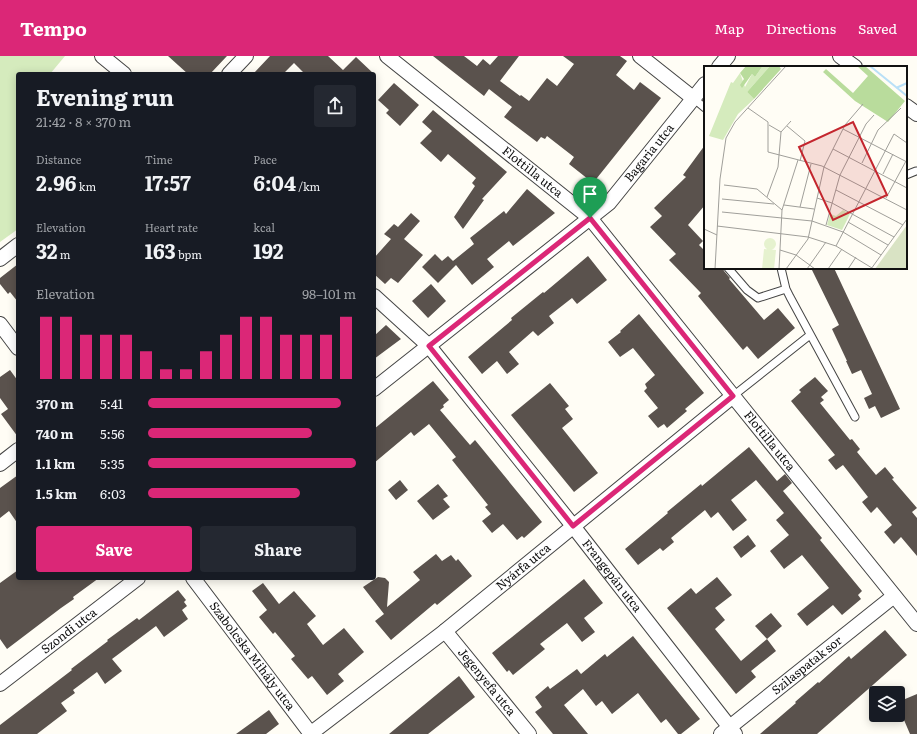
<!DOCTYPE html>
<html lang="en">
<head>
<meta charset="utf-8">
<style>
  body { margin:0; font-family:Literata,serif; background:#242831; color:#f1f3f6; height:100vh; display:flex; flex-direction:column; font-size:15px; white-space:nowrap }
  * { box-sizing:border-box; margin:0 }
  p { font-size:13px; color:#9ea1a6 }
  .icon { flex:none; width:22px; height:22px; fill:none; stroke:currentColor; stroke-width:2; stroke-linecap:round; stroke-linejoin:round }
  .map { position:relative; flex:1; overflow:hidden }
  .panel { position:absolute; left:16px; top:16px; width:360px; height:508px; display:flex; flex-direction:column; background:#171b24; border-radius:4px; box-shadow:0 2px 10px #0003 }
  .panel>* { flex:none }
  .controls { position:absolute; left:869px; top:630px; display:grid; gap:8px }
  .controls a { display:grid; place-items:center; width:36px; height:36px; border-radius:4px; background:#171b24; box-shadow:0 2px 10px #0003; font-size:20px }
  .pin { position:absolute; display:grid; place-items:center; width:34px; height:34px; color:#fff; margin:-41px -17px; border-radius:50% 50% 50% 0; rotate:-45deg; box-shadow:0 0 4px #0007 }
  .pin .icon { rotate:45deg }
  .round { display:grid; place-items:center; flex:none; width:42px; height:42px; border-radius:4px; background:#242831 }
  .summary { display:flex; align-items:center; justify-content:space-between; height:68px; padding:0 20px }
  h1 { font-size:22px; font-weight:700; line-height:30px }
  .stats { display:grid; grid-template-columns:repeat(3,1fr); gap:6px; height:68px; padding:4px 20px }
  .stats div { display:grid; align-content:center }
  .stats b { font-size:20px; font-weight:700 }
  .stats small { font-size:11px; font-weight:400 }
  .stats p { font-size:11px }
  .chart { height:112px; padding:8px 20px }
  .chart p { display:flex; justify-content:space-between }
  .chart svg { width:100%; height:72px; margin-top:4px; stroke:#db2777; stroke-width:6 }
  .button { display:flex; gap:8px; margin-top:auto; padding:8px 20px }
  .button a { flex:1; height:46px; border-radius:4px; background:#db2777; color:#fff; font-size:16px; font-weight:700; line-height:46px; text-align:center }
  .button a+a { background:#242831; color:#f1f3f6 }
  ul { padding:0 20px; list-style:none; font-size:13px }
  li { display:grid; grid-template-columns:64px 48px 1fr; align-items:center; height:30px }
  li i { height:10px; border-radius:5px; background:#db2777 }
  header { display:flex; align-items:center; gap:24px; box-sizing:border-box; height:56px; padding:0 20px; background:#db2777; color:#fff }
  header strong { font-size:19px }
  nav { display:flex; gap:22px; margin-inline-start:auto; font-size:14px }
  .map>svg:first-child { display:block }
  .grass { fill:#d5ebbd }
  .building { fill:#5a524d }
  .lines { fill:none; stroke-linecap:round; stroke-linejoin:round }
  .lane-casing { stroke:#444; stroke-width:9 }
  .street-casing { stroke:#444; stroke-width:16 }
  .lane { stroke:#fff; stroke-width:7 }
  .street { stroke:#fff; stroke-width:14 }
  .route-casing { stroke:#fff; stroke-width:8 }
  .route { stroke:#db2777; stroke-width:5 }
  .labels { text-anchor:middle; stroke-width:4; stroke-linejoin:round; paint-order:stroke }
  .street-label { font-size:12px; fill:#111; stroke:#fff }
  .inset-river { fill:none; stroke:#b9e0f7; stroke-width:2 }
  .inset-road { fill:none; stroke:#a09f9a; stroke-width:1 }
  .view { fill:#c4262e; fill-opacity:0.15; stroke:#c4262e; stroke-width:2 }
  .inset-edge { fill:none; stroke:#111; stroke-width:2 }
</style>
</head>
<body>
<header>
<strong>Tempo</strong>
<nav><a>Map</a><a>Directions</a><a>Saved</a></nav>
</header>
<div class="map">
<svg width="917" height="678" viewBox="0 0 917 678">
  <rect width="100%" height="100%" fill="#fffdf5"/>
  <!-- grass -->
  <path class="grass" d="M0 0H65L50 18H18V173L0 186Z"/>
  <!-- building -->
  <path class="building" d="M168 0H227L210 18H188Z
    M270 0H328L343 14 356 1 374 18H305L294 7 283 18H253Z
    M433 0H464L477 10 483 3 490 9 498 0H519L500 25 520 40 521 39 529 45 547 22 557 30 574 8 563 0H620L627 5 616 19 634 34 640 26 661 42 593 127 569 108 574 101 547 80 545 83 541 81 537 86 504 61 512 51 489 33 484 40Z
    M394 27 419 49 400 70 386 57 389 54 378 44Z
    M433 54 507 116 482 143 484 144 463 173 454 161 475 130 472 127 476 122 448 98 441 106 420 87 432 75 422 66Z
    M705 89V149L688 169 703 185 699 189 705 195V212H723L724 215 730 222 729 223 764 264 778 252 795 272 758 303 747 290 743 294 698 240 701 237 669 204 676 198 650 171 662 160 654 152 686 121 683 119Z
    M527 133 555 157 513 190 509 185 487 203 494 211 472 229 456 209 438 227 422 211 435 198 442 205 448 200 453 205 474 188 470 182 504 155 506 158Z
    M411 157 420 165 404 183 423 199 398 227 391 222 385 228 374 218V202L391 183 384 178 394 168 398 171Z
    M588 200 607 224 577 248 572 242 549 260 554 267 538 280 533 275 509 296 519 308 507 318 497 305 482 318 468 301 512 264 511 262 543 236 544 237Z
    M18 208V246L10 236 8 238 0 228V222Z
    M811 212H834L900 353 881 362 875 350 869 353 864 342 872 338 861 314 852 318 846 305H847L832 273 839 269Z
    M431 228 446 245 428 262 412 245Z
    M639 258 704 337 685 353 687 355 667 372 664 368 658 372 648 360 658 352 644 335 647 332 645 328 655 319 633 292 620 301 608 286 621 276 620 275Z
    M386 269 401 283 374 303V280Z
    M10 314 18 325V381L1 358 8 353 0 342V321Z
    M815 321 828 335 821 341 824 344 820 347 850 384 852 383 860 393 857 396 876 419 885 411 894 422 892 423 917 452 912 456 917 462V500L901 481 894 488 884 476 892 469 877 451 871 457 862 446 868 441 843 409 836 414 828 404 835 399 791 345 801 336 799 334Z
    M433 325 449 344 443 349 444 351 440 354 470 389 475 384 542 466 524 482 522 480 517 484 503 468 492 477 482 465 491 458 485 451 488 449 452 404 456 401 429 368 414 380 411 376 374 407V373Z
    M550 327 569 350 565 353 573 363 562 372 598 417 574 436 511 359Z
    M749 391 777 425 785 418 792 427 783 435 822 482 820 484 862 535 858 539 861 543 842 559 833 549 807 570 797 558 829 532 802 499 784 513 770 495 789 479 776 464 784 457 756 424 731 444 747 464 733 475 718 456 711 462 705 454 671 482 674 486 663 495 660 492 638 509 625 493 668 457 667 456 701 428 702 430Z
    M18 419V468L9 455 0 462V432Z
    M400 424 408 434 396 444 388 434Z
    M438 428 448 440 443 443 450 451 433 464 417 445Z
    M748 479 756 490 741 502 733 491Z
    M436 498 442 505 451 499 456 505 458 503 472 520 437 549 435 547 391 584 375 565 384 558 363 531 378 521 385 522 389 526 387 551 420 524 413 516Z
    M18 514V522H99L73 541 74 543 61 552 7 593 0 583V527Z
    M717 521 732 539 715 552 725 564 715 573 741 605 767 583 776 595 751 615 756 621 736 638 667 552 691 532 696 538Z
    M584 523 603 547 584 562 595 576 582 586 567 567 540 588 545 593 513 619 509 614 507 616 492 597Z
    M263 527 279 548 294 535 316 560 307 568 323 589 344 572 364 596 338 618 344 625 327 639 312 620 308 623 291 603 295 600 275 576 273 578 259 561 267 554 252 535Z
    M178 534 186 544 184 546 187 550 182 554 188 563 164 581 156 570 112 603 122 615 105 628 97 616 73 634 75 637 61 647 67 655 37 678H0V669L72 614 71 613 108 585 107 584 137 562 139 564Z
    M771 557 782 570 767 583 755 570Z
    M885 574 907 599 817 678H760L796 647 795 646 818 626 819 627 849 600 851 603Z
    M633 580 700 663 681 678H678L666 663 661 667 638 637 612 658 602 645 596 650 583 633 564 649 588 678H553L535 656 542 651 535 641 548 630 550 633 577 613 581 618 605 598 607 601Z
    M459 620 475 641 428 678H389Z
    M917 638V678H910L898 650V646Z
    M269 654 279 668 266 678H236Z"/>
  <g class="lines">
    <defs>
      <path id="lane" d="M693 42 705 52
        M906 119 916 115
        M728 212 747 234 758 242 786 233
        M781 212 786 233 790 241 855 361
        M733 340 810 279"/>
      <g id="street">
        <path d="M102 0 124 18"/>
        <path id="s1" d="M387 0 590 162 733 340 917 568"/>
        <path d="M640 0 693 42"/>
        <path d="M840 0 855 11"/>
        <path d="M719 11 728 0"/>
        <path d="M229 18 246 0"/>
        <path d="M906 50 917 58"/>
        <path d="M0 203 18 189"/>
        <path id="s2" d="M374 240 429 290 573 470 735 678"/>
        <path d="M0 268 18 292"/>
        <path id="s3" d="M374 333 609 147 705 28"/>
        <path d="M0 408 18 394"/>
        <path id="s4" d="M193 522 311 678"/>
        <path id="s5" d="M445 575 529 678"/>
        <path id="s6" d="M0 628 138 522"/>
        <path id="s7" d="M310 678 445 575 733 340"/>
        <path id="s8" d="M721 678 894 540"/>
      </g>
    </defs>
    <!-- lane casing -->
    <use href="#lane" class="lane-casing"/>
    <!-- street casing -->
    <use href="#street" class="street-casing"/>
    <!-- lane -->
    <use href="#lane" class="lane"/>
    <!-- street -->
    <use href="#street" class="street"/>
  </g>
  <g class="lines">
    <defs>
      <path id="route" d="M590 162 733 340 573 470 429 290Z"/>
    </defs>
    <!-- route casing -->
    <use href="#route" class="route-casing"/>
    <!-- route -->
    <use href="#route" class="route"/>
  </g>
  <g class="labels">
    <!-- street labels -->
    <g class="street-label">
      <text dy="4" stroke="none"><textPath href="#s3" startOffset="364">Bagaria utca</textPath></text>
      <text dy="4" stroke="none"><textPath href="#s1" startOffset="186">Flottilla utca</textPath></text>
      <text dy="4" stroke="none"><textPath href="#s1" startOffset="546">Flottilla utca</textPath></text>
      <text dy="4" stroke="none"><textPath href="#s7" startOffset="271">Nyárfa utca</textPath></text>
      <text dy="4" stroke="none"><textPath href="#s2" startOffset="368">Frangepán utca</textPath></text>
      <text dy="4" stroke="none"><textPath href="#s6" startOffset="87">Szondi utca</textPath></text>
      <text dy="4" stroke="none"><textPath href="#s4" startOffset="98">Szabolcska Mihály utca</textPath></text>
      <text dy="4" stroke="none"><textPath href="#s8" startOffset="110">Szilaspatak sor</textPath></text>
      <text dy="4" stroke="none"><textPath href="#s5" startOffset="66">Jegenyefa utca</textPath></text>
    </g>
  </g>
  <!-- overview -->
  <g transform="translate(704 10)">
    <rect width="203" height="203" fill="#fffdf5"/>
    <path d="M66 0 43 26 50 33 34 48 19 74 5 70 27 16 29 17 36 7 41 21 48 8 51 11 58 1ZM139 144 146 148 138 164 123 159 126 148 132 150Z" fill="#d5ebbd"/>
    <path d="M42 0H64L58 1 51 11 48 8 38 22 36 19 40 13 36 7ZM66 0H75L77 3 50 33 43 26ZM153 0H161L201 35 184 56 151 35 119 6 122 3 149 27 164 10Z" fill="#b9dc9c"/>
    <path d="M203 159V203H171Z" fill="#d9e3c4"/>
    <path d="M60 178a6 6 0 1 1 12 0a6 6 0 1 1-12 0ZM60 183 72 184 70 203H58Z" fill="#e6f2cf"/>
    <path class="inset-river" d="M166 0 203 30M192 22 203 17"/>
    <path class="inset-road" d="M44 42 64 56V86L118 100 203 144M65 59 77 66M83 60 101 75 96 95M139 63 203 96M129 83 203 122M158 97 174 64 197 42M179 108 189 88M20 119 53 123 78 144M132 124 199 159M63 131 74 101 77 66 87 55M113 132 128 137 190 171M182 132 202 95M18 133 70 138M80 139 110 143M96 141 107 98M18 146 108 155 139 166 177 189M144 156 184 179M122 159 136 109 162 58 170 49M13 160 104 171 132 180 168 202M0 163 13 169M132 180 190 68 203 77M76 184 92 189 111 203M11 203 16 113 22 72 31 56 82 0M75 203 78 144 94 94M82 203 104 173 120 101 141 59 159 38M103 203 122 176M124 203 138 183M144 203 152 191M167 203 203 153"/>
    <path class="view" d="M149 56 183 129 129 154 95 81Z"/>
    <rect width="203" height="203" class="inset-edge"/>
  </g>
</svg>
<div class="controls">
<a><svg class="icon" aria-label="layers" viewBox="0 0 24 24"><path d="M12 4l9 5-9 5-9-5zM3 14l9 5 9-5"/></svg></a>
</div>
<div class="pin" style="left:590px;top:162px;background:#1e9e55"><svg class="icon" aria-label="arrive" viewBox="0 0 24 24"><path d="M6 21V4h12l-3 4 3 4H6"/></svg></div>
<section class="panel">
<div class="summary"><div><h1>Evening run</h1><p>21:42 · 8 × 370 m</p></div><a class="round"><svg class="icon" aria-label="share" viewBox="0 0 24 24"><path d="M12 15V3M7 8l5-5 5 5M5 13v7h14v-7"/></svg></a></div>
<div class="stats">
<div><p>Distance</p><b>2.96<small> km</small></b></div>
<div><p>Time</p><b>17:57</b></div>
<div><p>Pace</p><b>6:04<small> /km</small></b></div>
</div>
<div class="stats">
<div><p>Elevation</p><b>32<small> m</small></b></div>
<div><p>Heart rate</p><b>163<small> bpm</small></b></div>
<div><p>kcal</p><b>192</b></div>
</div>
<div class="chart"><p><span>Elevation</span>98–101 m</p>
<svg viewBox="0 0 160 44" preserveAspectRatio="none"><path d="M5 44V6M15 44V6M25 44V17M35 44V17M45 44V17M55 44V27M65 44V38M75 44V38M85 44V27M95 44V17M105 44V6M115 44V6M125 44V17M135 44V17M145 44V17M155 44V6"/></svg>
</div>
<ul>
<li><b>370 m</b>5:41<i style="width:93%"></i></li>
<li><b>740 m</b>5:56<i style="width:79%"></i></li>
<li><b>1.1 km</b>5:35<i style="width:100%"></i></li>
<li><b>1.5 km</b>6:03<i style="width:73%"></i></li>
</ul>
<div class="button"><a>Save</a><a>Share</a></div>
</section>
</div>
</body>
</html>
